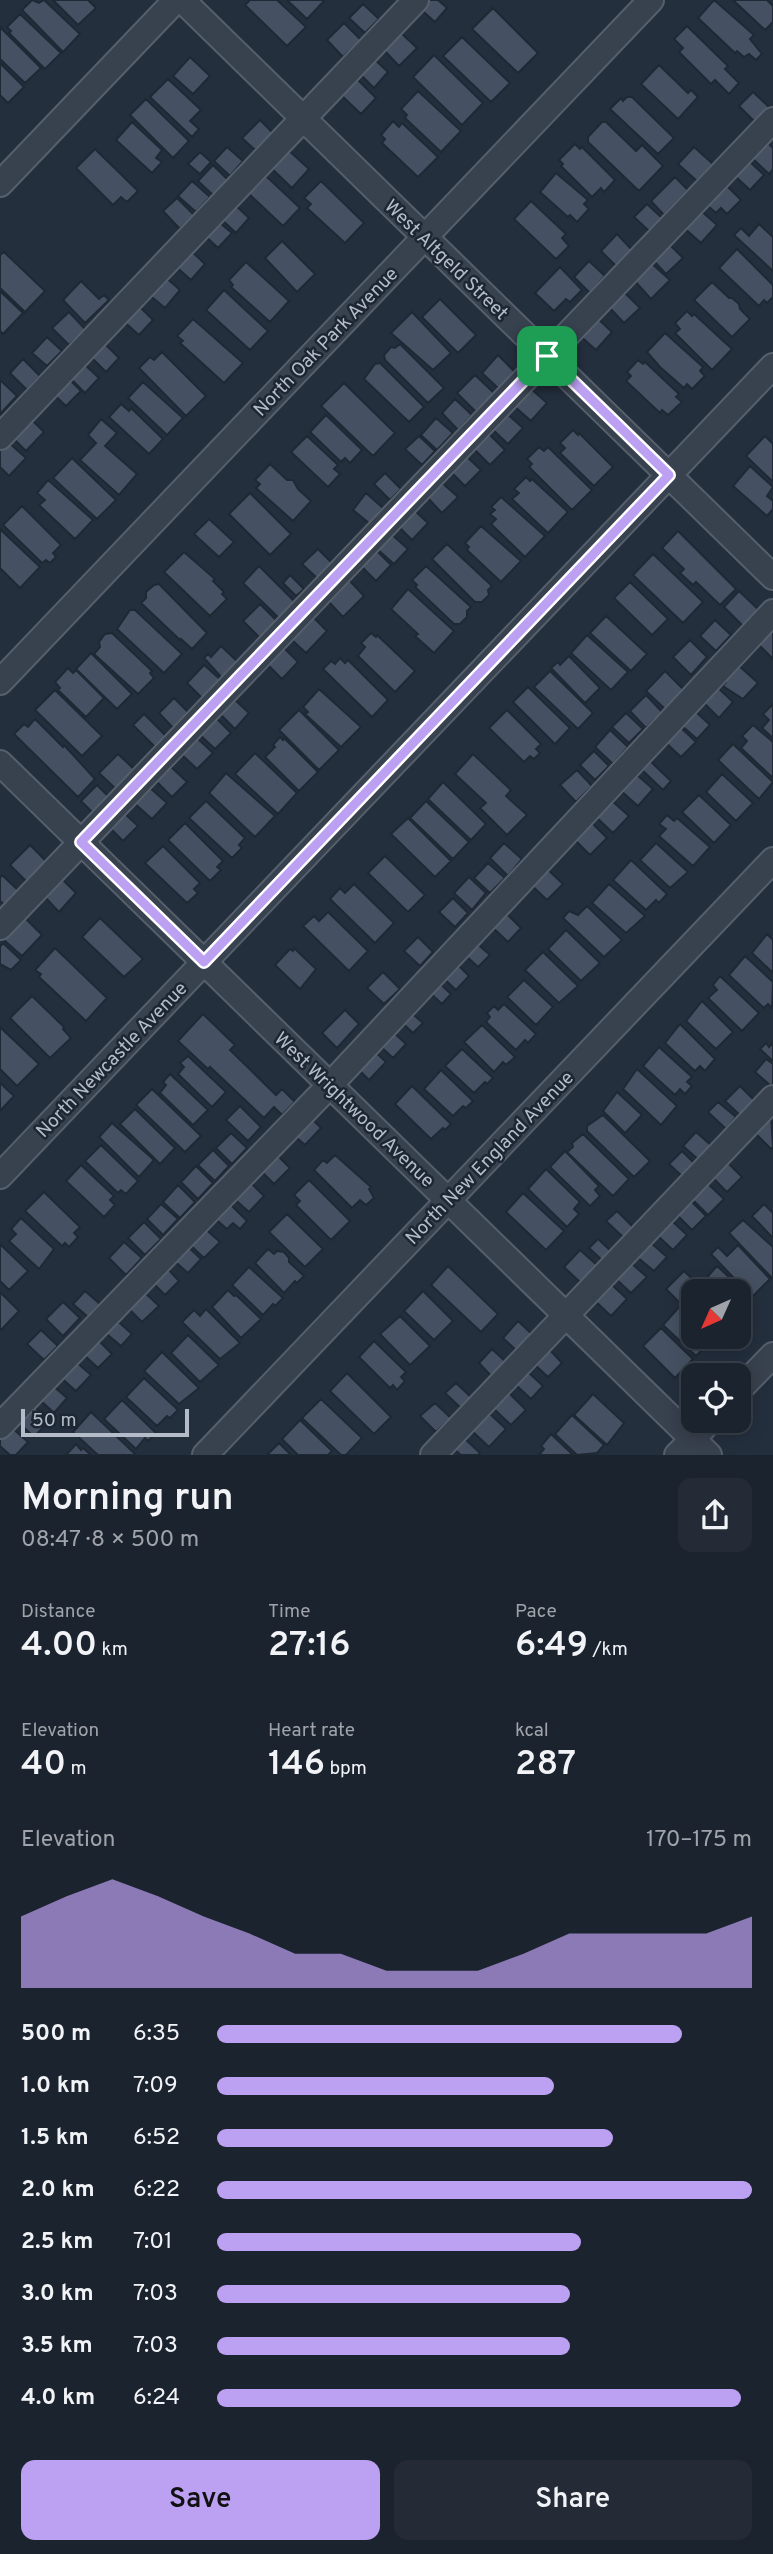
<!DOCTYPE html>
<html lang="en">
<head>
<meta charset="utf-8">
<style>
  body { margin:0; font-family:Overpass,sans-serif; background:#242b36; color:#f1f3f6; height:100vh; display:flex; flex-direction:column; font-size:26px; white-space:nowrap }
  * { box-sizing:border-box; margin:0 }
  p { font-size:23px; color:#a0a4aa }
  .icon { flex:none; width:38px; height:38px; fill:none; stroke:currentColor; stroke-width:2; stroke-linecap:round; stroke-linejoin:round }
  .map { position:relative; height:1455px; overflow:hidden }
  .sheet { display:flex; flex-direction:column; background:#1b232e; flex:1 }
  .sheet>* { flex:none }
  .needle { width:46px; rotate:225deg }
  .controls { position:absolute; left:681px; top:1279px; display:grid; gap:14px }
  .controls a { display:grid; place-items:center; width:70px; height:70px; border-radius:14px; background:#1b232e; box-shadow:0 4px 18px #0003,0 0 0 2px #39404a; font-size:35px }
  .scale { position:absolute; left:21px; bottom:18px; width:168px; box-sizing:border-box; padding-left:7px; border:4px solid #b4bcc9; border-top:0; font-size:19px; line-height:24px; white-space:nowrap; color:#b4bcc9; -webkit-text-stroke:5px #1d2633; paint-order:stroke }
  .pin { position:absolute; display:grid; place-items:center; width:60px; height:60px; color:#fff; margin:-30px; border-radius:14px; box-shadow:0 4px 10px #0006 }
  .round { display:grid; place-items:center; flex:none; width:74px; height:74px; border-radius:14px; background:#242b36 }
  .summary { display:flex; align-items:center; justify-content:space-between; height:119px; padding:0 21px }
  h1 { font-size:38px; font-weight:600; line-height:52px }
  .metrics { display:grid; grid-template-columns:repeat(3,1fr); gap:10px; height:119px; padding:7px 21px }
  .metrics div { display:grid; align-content:center }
  .metrics b { font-size:35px; font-weight:600 }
  .metrics small { font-size:19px; font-weight:400 }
  .metrics p { font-size:19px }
  .chart { height:196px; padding:14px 21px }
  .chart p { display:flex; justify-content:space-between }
  .chart svg { width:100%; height:126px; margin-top:7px; fill:#bca0f2; opacity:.7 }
  .primary-button { display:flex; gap:14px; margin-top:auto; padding:14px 21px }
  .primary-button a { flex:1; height:80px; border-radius:14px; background:#bca0f2; color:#111; font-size:28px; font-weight:600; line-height:80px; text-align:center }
  .primary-button a+a { background:#242b36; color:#f1f3f6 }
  ul { padding:0 21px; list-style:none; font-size:23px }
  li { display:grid; grid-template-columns:112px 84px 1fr; align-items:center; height:52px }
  li i { height:18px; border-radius:9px; background:#bca0f2 }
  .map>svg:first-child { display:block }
  .building { fill:#455162; stroke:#1f2835; stroke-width:2 }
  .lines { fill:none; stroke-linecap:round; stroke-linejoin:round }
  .minor-casing { stroke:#565f6c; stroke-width:28 }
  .minor { stroke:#38414e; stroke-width:24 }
  .route-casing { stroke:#fff; stroke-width:14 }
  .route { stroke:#bca0f2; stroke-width:9 }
  .labels { text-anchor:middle; stroke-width:5; stroke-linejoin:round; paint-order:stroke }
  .street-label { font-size:19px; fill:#b4bcc9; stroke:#1d2633 }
</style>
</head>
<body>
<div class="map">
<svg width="773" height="1455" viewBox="0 0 773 1455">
  <rect width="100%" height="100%" fill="#242f3e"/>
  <!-- building -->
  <path class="building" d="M32 0 39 3 44 0 80 34 63 52 22 10Z
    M53 0H88L96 8 78 25Z
    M250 0H277L306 27 287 46 245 5Z
    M287 0H324V1L307 19Z
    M425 0H438L447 8 435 22 418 7Z
    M714 0 754 35 750 39 762 54 756 60 749 54 744 57 737 51 735 53 698 18Z
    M733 0H767L773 6V22L765 30Z
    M363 4 379 19 365 33 349 18Z
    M493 8 538 53 518 73 472 29Z
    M20 14 61 53 45 69 9 33 11 31 7 27Z
    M344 23 361 40 343 57 327 40Z
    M687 26 728 66 725 69 739 83 729 94 715 80 711 84 679 52 683 48 674 39Z
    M0 27 41 68 25 83 0 59Z
    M400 32 417 48 399 66 383 49Z
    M462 37 510 83 491 102 443 56Z
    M434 55 483 103 462 125 413 77Z
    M190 57 210 76 193 94 173 76Z
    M372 57 388 72 374 88 358 72Z
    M0 63 24 87 8 103 0 95Z
    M659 65 688 93 691 90 698 97 678 119 641 84Z
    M356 78 376 98 361 114 340 94Z
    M168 79 201 110 190 121 199 129 192 137 150 97Z
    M418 91 461 131 441 152 405 118 407 115 401 109Z
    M753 92 769 107 755 122 739 106Z
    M627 97H632L674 138 658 154 610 109 621 98 623 101Z
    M146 99 189 141 173 158 130 115Z
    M260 120 273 133 255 150 242 138Z
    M393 121 399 127 402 123 438 157 418 177 382 143 385 139 381 135Z
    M132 122 162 150 156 158 162 162 152 173 116 140Z
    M602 122H606L636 151 642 145 663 166 639 191 588 142V137Z
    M766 141 773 148V169L769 174 751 157Z
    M575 144 580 149 582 147 615 180 604 192 601 188 592 197 561 166 563 164 559 160Z
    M227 147 243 161 230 176 214 161Z
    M285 147 309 169 292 188 268 165Z
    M694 147 713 164 697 181 678 164Z
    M95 149 138 191 127 202 121 197 113 205 76 168Z
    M200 152 211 162 200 174 188 164Z
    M748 160 764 175 750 190 734 175Z
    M213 165 228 180 213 195 198 181Z
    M556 173 588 200 584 204 589 209 577 222 570 215 568 217 540 192Z
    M266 176 300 208 283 226 249 194Z
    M675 177 688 190 664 215 651 201Z
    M192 181 210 197 196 212 178 196Z
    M321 181 364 223 345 243 307 208 311 204 304 198Z
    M725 184 741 200 727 214 721 208 716 213 708 206 713 201 711 199Z
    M177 198 194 215 180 229 163 211Z
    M531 201 566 234 562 238 569 246 556 259 514 219Z
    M233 203 249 218 236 233 220 218Z
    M647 204 662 218 649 231 634 217Z
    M699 209 717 225 701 243 683 227Z
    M215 219 232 233 218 248 202 233Z
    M759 224 773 237V271L734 235 741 228 749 236Z
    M617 234 633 251 617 267 601 251Z
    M282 241 315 274 297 292 265 258Z
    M668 243 683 258 666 274 652 259Z
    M188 248 205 264 191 280 173 264Z
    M737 249 773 285V297L767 303 764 300 759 306 719 268Z
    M4 252 45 291 25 312 0 288V255Z
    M589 261 605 276 590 293 574 277Z
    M246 262 289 301 270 322 231 287 233 285 229 280Z
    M650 262 670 280 651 299 633 279Z
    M560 267 582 290 570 302 566 299 554 311 535 293Z
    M163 275 180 290 165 308 147 293Z
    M81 281 99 299 104 295 109 300 85 323 63 300Z
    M712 282 729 298H732L739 304 740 309 750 319 732 337 694 300Z
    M224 290 268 331 250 350 206 310Z
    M0 291 23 313 3 334 0 331Z
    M623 291 640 308 624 323 608 306Z
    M440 299 476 335 458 353 422 317Z
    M136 303 153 320 139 335 121 319Z
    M687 311 692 316 694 314 732 349 712 370 675 333 680 329 675 323Z
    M69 312 86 330 69 345 52 328Z
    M412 312 451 353 433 370 391 333Z
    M596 317 612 332 596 350 579 335Z
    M193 319 243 363 224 383 180 343 183 341 177 336Z
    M665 333 703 367 700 371 705 376 692 389 687 384 684 388 660 367 647 352Z
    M47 337 62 351 47 366 32 353Z
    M103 342 119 358 106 372 90 356Z
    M400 344 444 388 428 403 385 360 384 355 391 347 395 348Z
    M162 352 206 396 186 416 139 368 150 357 154 360Z
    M498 355 515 372 499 389 482 373Z
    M23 359 40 376 27 390 10 373Z
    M638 360 643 364 645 362 679 394 676 397 682 402 668 415 662 410 660 413 626 381 631 376 627 372Z
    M83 363 99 378 85 393 70 378Z
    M380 363 424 407 409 422 364 379 375 364Z
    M65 375 81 391 66 406 50 391Z
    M475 375 494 393 476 412 457 393Z
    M0 380 17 396 0 414Z
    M143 382 183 418 167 435 128 398Z
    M344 383 395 433 373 456 321 406Z
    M529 387 547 403 531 421 513 405Z
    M455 399 472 415 458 430 442 413Z
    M121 404 129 411 131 408 163 439 149 454 109 417Z
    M506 413 523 428 508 444 491 428Z
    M326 415 362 450 350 463 345 458 341 462 310 432Z
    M29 417 44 432 26 451 11 436Z
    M436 418 453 433 437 450 421 435Z
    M101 419 117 433 105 446 137 474 119 495 80 460 96 443 88 435Z
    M573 430 578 435 579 433 613 467 594 486 560 453 565 448 560 443Z
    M488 433 505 450 490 465 473 448Z
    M307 436 338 465 334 469 340 474 328 487 291 452Z
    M419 436 435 451 422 465 405 449Z
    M765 436 773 444V482L746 456Z
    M8 442 26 458 9 476 0 467V450Z
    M539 447 544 451 548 447 592 490 572 510 529 467 532 464 527 459Z
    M465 455 481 470 465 486 449 470Z
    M72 458 116 500 97 519 53 478Z
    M270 464 287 480H293L298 489 311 501 293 521 256 488 260 484 255 480Z
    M750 466 773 487 767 496 773 501V509L767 516 733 486Z
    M385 473 401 489 390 500 374 484Z
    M526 477 530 481 532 479 568 512 548 533 512 499 519 493 514 489Z
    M48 480 93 520 75 539 39 505 45 500 37 493Z
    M440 481 458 497 442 513 426 496Z
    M250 493 291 534 270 555 229 514Z
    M366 493 383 508 370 524 353 510Z
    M501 497 545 536 525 557 491 524 496 519 490 514 495 510 491 507Z
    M22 506 61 545 53 553 56 557 50 563 46 560 42 563 3 525Z
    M414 510 428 523 412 540 398 526Z
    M209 519 234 542 219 557 194 534Z
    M481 526 521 561 501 582 467 550 469 547 465 543Z
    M0 529 40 567 20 588 0 568Z
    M678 531 736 589 720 605 696 582 693 585 680 573 684 569 662 548Z
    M390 533 408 549 394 564 376 548Z
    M447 544 492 586 488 590 489 595 482 602H475L432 559Z
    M318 549 332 563 317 578 302 564Z
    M376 550 391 565 376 581 361 566Z
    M184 552 215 579 213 581 224 592 222 594 227 599 210 616 164 572Z
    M653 554 703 602 683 623 633 575Z
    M259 566 296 603 281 620 243 583Z
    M426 566 471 607 467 611V617L460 624H454L415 587 417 585 412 580Z
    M290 575 304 589 296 596 283 583Z
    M349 580 364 596 343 617 328 601Z
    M630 582 668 619 652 635 614 598Z
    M159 584 207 633 192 649 181 639 180 640 141 603 146 598V592L154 585Z
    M408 589 454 631 434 653 415 636 418 634 391 609Z
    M739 591 761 612 745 628 724 607Z
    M260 604 277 621 260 638 243 621Z
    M130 610H135L182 654 164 673 117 629Z
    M606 616 647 654 631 671 590 633Z
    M313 617 327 631 306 653 291 639Z
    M715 620 731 635 716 651 700 636Z
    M773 622V659L755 641Z
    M112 633 152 671 150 673 154 678 138 694 94 654 100 647 99 642 105 634Z
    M371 633 376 637 377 635 415 671 395 692 358 656 365 647 361 643Z
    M587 635 628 672 611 690 571 653Z
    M690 640 707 657 691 675 673 657Z
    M221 646 238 662 223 679 204 658 208 654 211 657Z
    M282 646 298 662 282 679 265 662Z
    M91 653 132 694 117 709 76 669Z
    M569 656 600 688 585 703 551 668 558 662 560 665Z
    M340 658 345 663 348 660 388 700 372 717 323 669 331 661 335 664Z
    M737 664 758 683 743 699 723 686 726 682 723 679Z
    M204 665 221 680 203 699 187 683Z
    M68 668 73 673 76 670 104 698 86 717 58 690 60 688 55 682Z
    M550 671 593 713 578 729 534 687Z
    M665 671 684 690 666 710 646 691Z
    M716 686 733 702 719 718 702 701Z
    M528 687 570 728 555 744 513 702Z
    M319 689 361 727 341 747 305 714 308 712 303 707Z
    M55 690 102 736 82 756 35 710Z
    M646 695 662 712 646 728 630 711Z
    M174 698 190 714 175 730 159 713Z
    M233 698 249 713 235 729 219 713Z
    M773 704V738L762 728 769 720 763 714Z
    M299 710 339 750 319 770 279 730Z
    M507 710 541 744 536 749 540 753 534 759 530 756 524 762 489 728Z
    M694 710 710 725 697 739 681 725Z
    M626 713 643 729 629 743 612 727Z
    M144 714 167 737 156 748 133 725Z
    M215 717 231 733 215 749 199 734Z
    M35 719 63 747 64 745 95 779 78 797 14 734 24 724 28 727Z
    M678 725 696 742 681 757 664 741Z
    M753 725 773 742V778L741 748 747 741 742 736Z
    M610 730 628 747 613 764 595 747Z
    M280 737 283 740 284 738 318 772 299 791 265 757 275 747 273 745Z
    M197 738 213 753 197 769 181 754Z
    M733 744 773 782 759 799 718 760Z
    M594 751 609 766 595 780 580 765Z
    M255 753 297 793 278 814 235 774Z
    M118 754 136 771 117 790 99 773Z
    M473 754 511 790 506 796 527 815 507 835 480 808 486 803 455 774Z
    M648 759 671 781 663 790 640 768Z
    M169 765 187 782 172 797 155 780Z
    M577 770 592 786 576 802 560 785Z
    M226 773 275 816 255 837 209 793Z
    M636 774 653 789 638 806 620 790Z
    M722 774 753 803 736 821 706 792Z
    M443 782 486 824 471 840 428 799Z
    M97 785 111 799 95 815 81 801Z
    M149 787 167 803 152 819 134 803Z
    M699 795 731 825 714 843 682 812Z
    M611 800 629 816 613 833 595 816Z
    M206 801 245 838 239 845 242 848 232 858 189 818Z
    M426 801 469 842 453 859 410 818Z
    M123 812 138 826 123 841 109 827Z
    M667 815 674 821 677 818 710 847 693 866 659 836 666 829 659 824Z
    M408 818 451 861 435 877 391 834Z
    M589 820 607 838 590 855 572 837Z
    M185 823 223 861 217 867 221 870 210 881 168 840Z
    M504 843 522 859 508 876 490 858Z
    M656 843 688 872 670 888 640 860Z
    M30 845 48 863 29 884 10 865Z
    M163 846 200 883 194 889 198 893 187 903 145 863Z
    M385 856 425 895 408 912 368 873Z
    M631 860 667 894 659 903 656 900 646 910 613 880Z
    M488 863 505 878 490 893 474 878Z
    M544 866 563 884 547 900 528 882Z
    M2 875 20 892 6 906 0 901V878Z
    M60 877 76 893 59 912 43 895Z
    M469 877 486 893 472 910 454 893Z
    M354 884 394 923 375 943 330 899 340 888 345 893Z
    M609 884 645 916 626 933 592 903Z
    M453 898 468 913 455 927 439 912Z
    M587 906 622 940 604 957 563 918 569 911 578 915Z
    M504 911 521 928 508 942 490 925Z
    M328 912 368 951 349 971 303 926 314 916 319 921Z
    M25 918 42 935 22 956 4 940Z
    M100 918 143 959 124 977 82 937Z
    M566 930 600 963 581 981 548 949Z
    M767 934 773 940V973L752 953Z
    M418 937 433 952 420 966 404 951Z
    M474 941 490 955 478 967 463 953Z
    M3 943 21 960 11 970 0 964V947Z
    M55 948 107 998 86 1021 39 977 41 974 35 970Z
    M294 948 316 969 300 989 275 965 290 949 293 951Z
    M543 952 578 986 559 1003 525 970Z
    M745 956 773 982 772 1008 768 1004 764 1008 729 975Z
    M454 961 469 976 456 990 440 975Z
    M383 972 400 989 384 1004 367 988Z
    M720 976 759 1013 742 1031 708 998 717 990 713 985Z
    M524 980 553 1007 536 1025 507 997Z
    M437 981 451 994 442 1004 428 991Z
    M32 996 64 1027 63 1029 71 1038 50 1058 10 1018Z
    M702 1001 733 1032 716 1049 686 1021Z
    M504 1004 536 1034 528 1043 525 1040 516 1050 486 1022 490 1017 487 1013 494 1006 498 1010Z
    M345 1010 359 1024 337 1048 322 1033Z
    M408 1010 423 1023 413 1033 399 1020Z
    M203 1014 235 1045 230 1050 276 1095 282 1089 295 1102 282 1115 274 1107 264 1118 210 1067 208 1069 178 1041Z
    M680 1024 715 1059 705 1071 700 1066 695 1071 665 1043Z
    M482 1025 515 1057 506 1065 503 1062 494 1072 464 1042Z
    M0 1027 39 1064 17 1086 0 1069Z
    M390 1029 406 1044 393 1058 377 1043Z
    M766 1043 769 1047 773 1043V1061L760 1049Z
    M370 1047 386 1062 369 1080 353 1064Z
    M659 1047 692 1077 687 1082 692 1086 685 1094 680 1089 675 1095 643 1066Z
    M462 1049 493 1078 487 1084 485 1082 474 1093 445 1066Z
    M188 1056 226 1092 212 1107 178 1074 184 1067 180 1063Z
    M766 1059 773 1064V1083L771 1086 755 1072Z
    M637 1069 677 1106 661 1125 623 1089Z
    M441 1070 473 1101 466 1108 463 1106 453 1116 424 1089Z
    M170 1074 208 1110 193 1125 160 1093 166 1085 163 1082Z
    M0 1083 14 1096 0 1111Z
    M412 1086 451 1124 445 1130 443 1128 431 1139 395 1104Z
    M740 1086 756 1102 742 1117 725 1101Z
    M152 1089 201 1136 185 1152 136 1105Z
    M617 1092 642 1115 625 1133 603 1111Z
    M718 1102 736 1117 726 1129 708 1112Z
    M240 1106 261 1127 248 1141 226 1120Z
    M135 1109 175 1148 160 1164 120 1124Z
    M307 1114 321 1128 305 1145 290 1132Z
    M603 1115 650 1161 634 1177 587 1131V1126Z
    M771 1115 773 1147 771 1149 755 1133Z
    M112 1123 154 1160 139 1177 99 1137Z
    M696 1132 712 1146 700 1161 683 1146Z
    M231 1133 247 1148 232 1164 216 1148Z
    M583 1134 629 1179 613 1196 567 1152 573 1147 572 1143Z
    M101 1145 138 1181 126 1194 121 1190 118 1193 85 1161Z
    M213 1150 229 1166 215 1181 198 1165Z
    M565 1151 599 1186 595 1190 600 1196 590 1206 550 1167Z
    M682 1151 696 1165 684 1178 669 1164Z
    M274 1152 290 1168 274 1184 258 1168Z
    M335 1155 371 1187 369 1189 374 1198 366 1205 360 1200 352 1208 314 1170 323 1160 327 1163Z
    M727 1162 742 1177 727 1192 712 1177Z
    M81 1165 114 1196 110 1200 115 1205 104 1217 66 1181Z
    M196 1166 213 1183 198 1199 181 1182Z
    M546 1169 580 1202 574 1209 579 1214 567 1227 528 1189Z
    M247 1179 264 1196 249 1212 231 1196Z
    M309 1180 350 1221 331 1240 296 1205 300 1201 294 1195Z
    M706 1182 724 1199 708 1215 691 1198Z
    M178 1185 195 1202 180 1218 163 1202Z
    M44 1192 80 1227 74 1233 78 1237 69 1247 65 1243 62 1246 25 1211Z
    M523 1193 564 1231 546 1250 506 1212Z
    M226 1200 247 1221 240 1229 233 1223 227 1229 212 1216Z
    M690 1200 706 1216 692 1230 677 1215Z
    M161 1204 178 1219 163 1235 147 1219Z
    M764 1204 773 1213V1238L752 1216Z
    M617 1211 633 1227 623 1237 606 1221Z
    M287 1214 323 1249 305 1267 269 1232Z
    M21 1218 54 1249 39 1269 9 1241 16 1234 11 1229Z
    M671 1220 687 1235 673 1250 657 1235Z
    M743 1220 773 1247V1279L729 1233Z
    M144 1222 161 1239 145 1255 128 1238Z
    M202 1226 220 1242 204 1258 187 1242Z
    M598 1239 612 1252 603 1261 589 1248Z
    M124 1242 142 1258 126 1275 109 1258Z
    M650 1242 667 1257 654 1271 637 1257Z
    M0 1244 28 1271 9 1290 0 1281Z
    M185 1244 201 1259 188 1273 172 1259Z
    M738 1245 770 1279 752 1297 711 1254 718 1247 727 1256Z
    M268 1249 274 1254 277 1251 284 1252 289 1258V1262L304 1276 297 1283 295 1281 284 1293 255 1263Z
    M580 1250 598 1266 582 1284 564 1267Z
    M631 1263 647 1277 631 1293 616 1279Z
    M165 1266 179 1281 165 1295 151 1281Z
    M448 1266 498 1314 481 1332 431 1285Z
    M717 1266 752 1298 738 1312V1292H707L708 1289 702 1283Z
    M249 1267 283 1298 275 1306 273 1304 263 1315 232 1285Z
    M684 1271 706 1292H693V1316L666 1289Z
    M610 1283 627 1299 611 1316 594 1300Z
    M142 1290 159 1306 142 1322 126 1306Z
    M228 1290 234 1296 236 1295 261 1319 241 1338 212 1307Z
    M85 1291 100 1304 88 1317 73 1304Z
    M423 1291 453 1321 434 1340 404 1311Z
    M0 1292 19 1311 1 1330 0 1329Z
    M63 1302 80 1318 63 1336 46 1319Z
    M680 1306 693 1318V1337L714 1338 696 1356 663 1325Z
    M206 1309 240 1343 220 1359 182 1322 194 1310 200 1316Z
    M400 1316 430 1346 410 1365 380 1334Z
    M113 1317 132 1334 121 1346 102 1330Z
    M518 1321 534 1336 519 1353 503 1338Z
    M661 1328 693 1359 675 1378 643 1346Z
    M41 1330 58 1346 44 1360 27 1344Z
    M188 1335 219 1365 200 1382 171 1353Z
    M96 1338 112 1354 98 1368 82 1353Z
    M374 1341 406 1372 401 1377 405 1381 397 1390 393 1385 390 1388 359 1357Z
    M548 1348 562 1363 548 1377 533 1363Z
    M492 1349 507 1363 493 1378 479 1363Z
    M162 1352 199 1388 179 1404 144 1371Z
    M74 1360 91 1375 76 1391 59 1376Z
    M528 1372 543 1386 531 1399 516 1385Z
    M347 1373 391 1417 374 1434 330 1391Z
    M144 1378 178 1410 170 1418 167 1416 157 1426 126 1397Z
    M456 1383 472 1398 462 1409 445 1393Z
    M52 1385 67 1398 54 1413 39 1399Z
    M509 1393 526 1410 511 1425 494 1409Z
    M593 1394 624 1423 607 1445 574 1415Z
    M321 1399 362 1438 346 1455H341L302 1418Z
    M122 1400 156 1433 148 1441 145 1438 136 1449 104 1419Z
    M435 1403 451 1418 436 1432 420 1416Z
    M33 1405 49 1421 34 1437 17 1421Z
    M91 1412 135 1454 134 1455H98L73 1432Z
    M489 1413 506 1429 489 1447 472 1431Z
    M572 1415 604 1445 597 1453 577 1455 555 1434Z
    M300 1420 332 1451 328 1455H298L282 1439Z
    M11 1427 28 1442 16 1455H10L0 1446V1438Z
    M551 1434 573 1455H539L544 1449 541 1446Z
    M464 1438 480 1453 478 1455H461L454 1449Z
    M279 1443 291 1455H267Z
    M76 1444 81 1450 83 1448 91 1455H66Z"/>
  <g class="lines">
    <defs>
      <path id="minor" d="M182 0 773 577
        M0 184 176 0
        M0 437 416 0
        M0 682 651 0
        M0 763 709 1455
        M0 927 773 120
        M0 1176 773 366
        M738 1391 773 1355
        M0 1426 330 1085 773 612
        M205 1455 773 860
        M433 1455 773 1098
        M677 1455 710 1421"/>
    </defs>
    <!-- minor casing -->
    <use href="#minor" class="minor-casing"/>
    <!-- minor -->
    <use href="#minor" class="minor"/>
  </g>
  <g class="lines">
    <defs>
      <path id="route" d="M547 356 669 475 204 962 81 842Z"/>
    </defs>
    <!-- route casing -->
    <use href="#route" class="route-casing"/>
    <!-- route -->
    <use href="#route" class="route"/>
  </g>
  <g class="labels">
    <!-- street labels -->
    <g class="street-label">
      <text transform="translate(447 259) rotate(44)" y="7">West Altgeld Street</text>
      <text transform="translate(325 341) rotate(-46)" y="7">North Oak Park Avenue</text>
      <text transform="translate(111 1059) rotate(-46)" y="7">North Newcastle Avenue</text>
      <text transform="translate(355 1109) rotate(44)" y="7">West Wrightwood Avenue</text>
      <text transform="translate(489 1157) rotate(-46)" y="7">North New England Avenue</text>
    </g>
  </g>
</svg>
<div class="controls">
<a><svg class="needle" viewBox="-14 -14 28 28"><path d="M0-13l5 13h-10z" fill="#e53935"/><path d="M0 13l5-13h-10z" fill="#a0a4aa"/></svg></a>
<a><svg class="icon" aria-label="locate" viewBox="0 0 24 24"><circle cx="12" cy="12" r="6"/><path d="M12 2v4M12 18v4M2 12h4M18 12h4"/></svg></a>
</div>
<div class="scale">50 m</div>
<div class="pin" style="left:547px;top:356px;background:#1e9e55"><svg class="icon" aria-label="arrive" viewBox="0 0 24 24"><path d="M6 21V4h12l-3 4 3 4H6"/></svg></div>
</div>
<section class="sheet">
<div class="summary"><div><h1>Morning run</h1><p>08:47 · 8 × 500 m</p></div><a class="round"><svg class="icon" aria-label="share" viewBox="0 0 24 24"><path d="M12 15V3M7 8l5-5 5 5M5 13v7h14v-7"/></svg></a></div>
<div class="metrics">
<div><p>Distance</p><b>4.00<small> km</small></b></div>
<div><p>Time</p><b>27:16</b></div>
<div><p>Pace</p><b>6:49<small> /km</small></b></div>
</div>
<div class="metrics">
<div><p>Elevation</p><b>40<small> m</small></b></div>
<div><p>Heart rate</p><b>146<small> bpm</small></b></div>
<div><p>kcal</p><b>287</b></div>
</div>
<div class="chart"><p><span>Elevation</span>170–175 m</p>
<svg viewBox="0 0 160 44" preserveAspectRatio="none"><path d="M0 44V19L10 12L20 6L30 12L40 19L50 25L60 32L70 32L80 38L90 38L100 38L110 32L120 25L130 25L140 25L150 25L160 19V44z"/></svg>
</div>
<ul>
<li><b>500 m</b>6:35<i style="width:87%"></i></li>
<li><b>1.0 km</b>7:09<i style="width:63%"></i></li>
<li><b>1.5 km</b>6:52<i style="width:74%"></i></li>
<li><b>2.0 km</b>6:22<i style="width:100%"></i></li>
<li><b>2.5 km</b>7:01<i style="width:68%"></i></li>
<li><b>3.0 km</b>7:03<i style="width:66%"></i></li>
<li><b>3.5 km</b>7:03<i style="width:66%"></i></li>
<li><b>4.0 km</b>6:24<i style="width:98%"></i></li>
</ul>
<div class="primary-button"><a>Save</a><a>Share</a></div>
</section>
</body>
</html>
